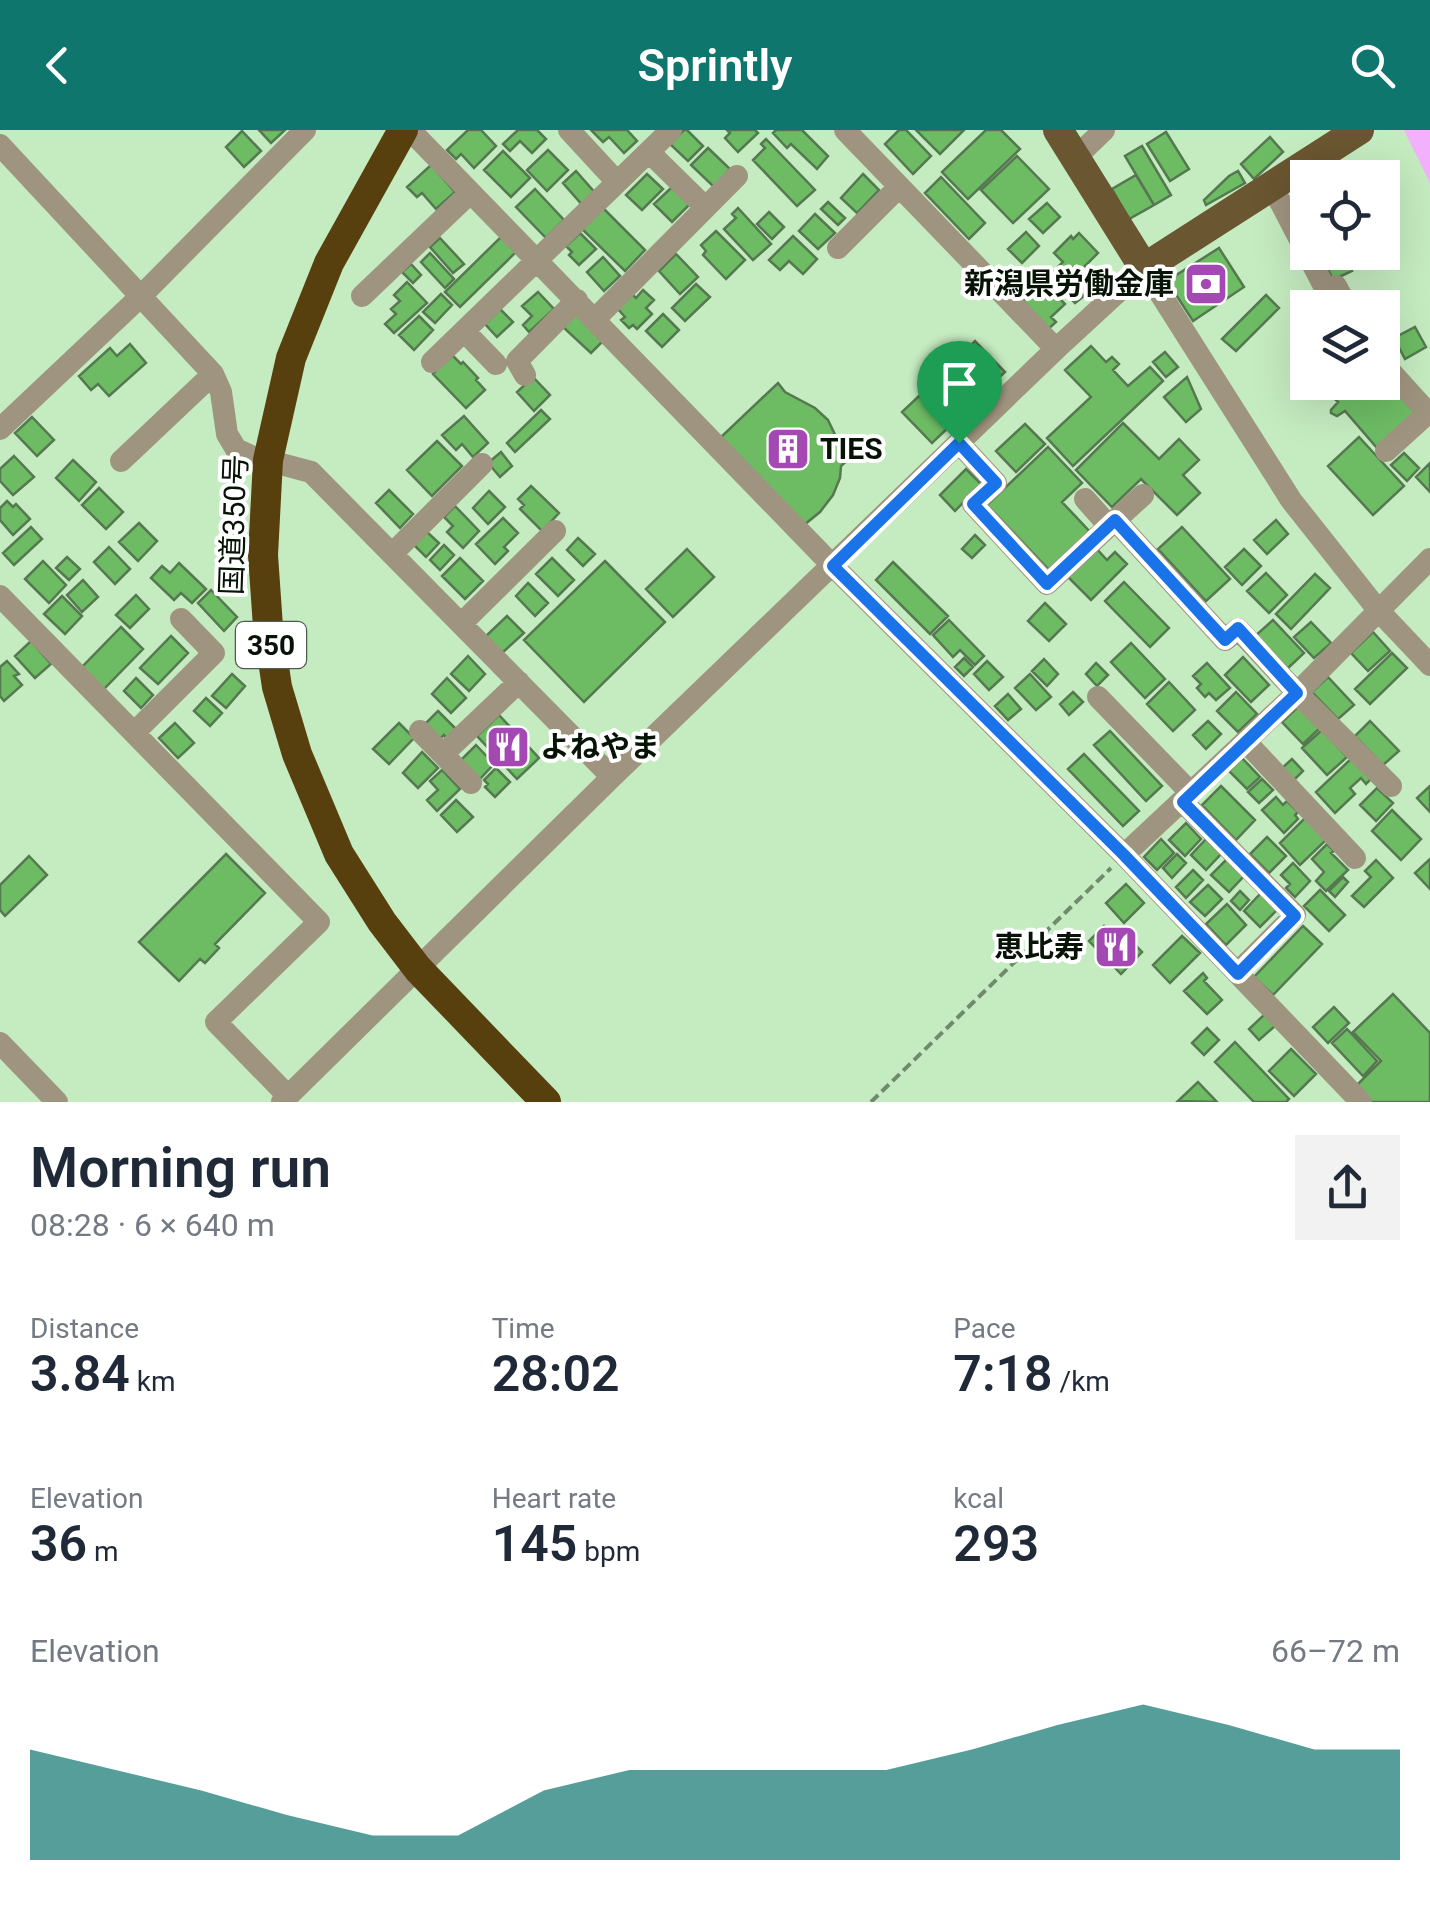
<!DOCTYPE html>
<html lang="en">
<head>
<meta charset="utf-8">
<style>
  body { margin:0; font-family:Roboto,"Noto Sans JP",sans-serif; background:#f2f2f3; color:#1f2937; height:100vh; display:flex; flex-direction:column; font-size:38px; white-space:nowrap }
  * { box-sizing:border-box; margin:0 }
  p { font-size:32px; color:#747a83 }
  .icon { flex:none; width:55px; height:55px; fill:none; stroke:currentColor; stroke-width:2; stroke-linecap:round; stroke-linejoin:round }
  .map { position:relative; height:972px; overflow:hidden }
  .drawer { display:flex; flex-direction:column; background:#fff; flex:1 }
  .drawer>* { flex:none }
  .buttons { position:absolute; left:1290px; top:30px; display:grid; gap:20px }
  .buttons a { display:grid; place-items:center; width:110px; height:110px; border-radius:0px; background:#fff; box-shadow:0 10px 40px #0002; font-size:50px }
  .pin { position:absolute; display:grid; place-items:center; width:85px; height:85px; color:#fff; margin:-102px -42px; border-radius:50% 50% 50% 0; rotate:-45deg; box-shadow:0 0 10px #0007 }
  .pin .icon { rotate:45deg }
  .round { display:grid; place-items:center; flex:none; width:105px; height:105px; border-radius:0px; background:#f2f2f3 }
  .headline { display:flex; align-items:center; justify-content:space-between; height:170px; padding:0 30px }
  h1 { font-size:55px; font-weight:600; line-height:75px }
  .stats { display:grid; grid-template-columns:repeat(3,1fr); gap:15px; height:170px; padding:10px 30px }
  .stats div { display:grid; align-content:center }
  .stats b { font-size:50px; font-weight:600 }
  .stats small { font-size:28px; font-weight:400 }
  .stats p { font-size:28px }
  .chart { height:280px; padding:20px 30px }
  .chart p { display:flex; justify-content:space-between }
  .chart svg { width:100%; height:180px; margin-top:10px; fill:#0f766e; opacity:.7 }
  header { display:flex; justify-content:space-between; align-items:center; height:130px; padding:0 30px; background:#0f766e; color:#fff; font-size:45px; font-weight:600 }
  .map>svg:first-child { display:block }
  .green { fill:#f2b0fd }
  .building { fill:#6dbc64; stroke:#557851; stroke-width:2.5 }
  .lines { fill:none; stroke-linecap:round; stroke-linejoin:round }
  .path { stroke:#708a6c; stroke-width:4; stroke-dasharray:10 5; stroke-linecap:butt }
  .minor { stroke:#9f947f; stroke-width:22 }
  .major { stroke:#6a5630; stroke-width:30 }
  .highway { stroke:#57400e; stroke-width:30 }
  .route-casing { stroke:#fff; stroke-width:20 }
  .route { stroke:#1a73e8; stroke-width:12 }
  .labels { text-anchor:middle; stroke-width:8; stroke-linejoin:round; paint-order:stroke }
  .shield { fill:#fff; stroke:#515a50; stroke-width:2.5 }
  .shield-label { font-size:28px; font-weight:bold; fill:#061305 }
  .poi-label { font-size:30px; font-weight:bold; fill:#061305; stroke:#fff; text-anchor:end }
  .street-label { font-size:30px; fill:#061305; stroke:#fff }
</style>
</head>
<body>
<header><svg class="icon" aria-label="back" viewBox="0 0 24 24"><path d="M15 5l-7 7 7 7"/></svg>Sprintly<svg class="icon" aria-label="search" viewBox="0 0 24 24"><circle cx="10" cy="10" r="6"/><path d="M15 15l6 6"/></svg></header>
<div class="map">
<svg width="1430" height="972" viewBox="0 0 1430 972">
  <rect width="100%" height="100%" fill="#c5ebc0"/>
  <!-- green -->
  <path class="green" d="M1404 0H1430V53Z"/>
  <!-- building -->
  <path class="building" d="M259 0H285L271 13Z
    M468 0H481L496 16 474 38 461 24 456 29 447 20Z
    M518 0H537L546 9 532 23 520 11 510 21 503 14Z
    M591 0H627L637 11 624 23 609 7 603 12Z
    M684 0H687L703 16 688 31 670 14Z
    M727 0H755L758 3 738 22 725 8 730 3Z
    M776 0H802L828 26 817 39 791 14 787 18 773 3Z
    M899 0H906L931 26 913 44 885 14Z
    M916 0H964L940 24Z
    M986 0H1001L1020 19 968 69 942 42Z
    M242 1 261 21 244 37 226 17Z
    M1166 2 1189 39 1170 51 1147 14Z
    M1270 7 1283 22 1254 49 1241 34Z
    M766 9 815 60 797 76 753 30 765 18 761 14Z
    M1142 16 1171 65 1154 75 1125 26Z
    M708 18 730 39 714 57 691 35Z
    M548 20 568 40 547 61 527 40Z
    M503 21 530 48 511 67 484 40Z
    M1017 26 1049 59 1013 93 981 60Z
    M431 35 455 62 436 79 422 63 417 67 407 57Z
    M576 41 597 65 584 77 563 53Z
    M1238 41 1245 53 1206 75 1204 70 1229 46Z
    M647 44 663 59 642 80 626 65Z
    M863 44 879 60 857 83 841 68Z
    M1136 45 1154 75 1129 89 1112 59Z
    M941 47 985 93 969 109 925 63Z
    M672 57 690 74 672 92 654 74Z
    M535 59 564 90 546 108 516 77Z
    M1308 62V97L1293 69Z
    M828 72 845 88 838 95 821 79Z
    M1047 73 1060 87 1043 103 1029 89Z
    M603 78 645 120 625 141 582 99Z
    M738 78 771 114 753 130 724 99 736 88 732 84Z
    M769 82 784 97 772 109 757 94Z
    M815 84 835 103 818 119 799 101Z
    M716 101 745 130 726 149 703 125 706 121 701 115Z
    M1026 102 1039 116 1022 133 1008 119Z
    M580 103 596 119 579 135 569 125 572 122 566 116Z
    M1079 103 1098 123 1078 143 1072 137 1064 145 1084 166 1075 173 1058 155 1052 161 1065 174 1051 187 1056 192 1046 201 1020 174 1063 132 1054 123 1071 106 1073 109Z
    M793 106 817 129 803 144 789 131 780 140 769 130Z
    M501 107 516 122 460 177 445 162Z
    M440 108 464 134 453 143 430 117Z
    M1219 118 1244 157 1193 191 1167 151Z
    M1320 122H1343L1352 141 1333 150Z
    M430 123 454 149 445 158 421 132Z
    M676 124 698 147 680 164 659 141Z
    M603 127 620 146 604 161 587 142Z
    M411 134 421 145 413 153 402 142Z
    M407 152 427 173 394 203 385 194 396 184 391 179 400 171 394 165Z
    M696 154 710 167 685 191 672 178Z
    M643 160 654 170 646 178 652 184 637 199 633 195 629 198 621 190 625 187 617 178 632 164 636 168Z
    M538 162 554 179 529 202 523 195 532 186 522 176Z
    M441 164 452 175 435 193 423 182Z
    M1266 165 1279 178 1236 221 1222 209Z
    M500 179 513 192 497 207 485 194Z
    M576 184 604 210 591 223 563 197Z
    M663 184 679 200 662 217 646 201Z
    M419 186 433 200 414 220 399 205Z
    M1415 197 1426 217 1405 229 1394 208Z
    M975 211 1005 242 984 262 954 232Z
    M130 214 146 233 109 266 98 254 91 260 79 246 110 218 117 226Z
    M1091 216 1106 232 1112 227 1119 234 1113 240 1128 256 1150 237 1163 251 1073 336 1047 308 1091 267 1065 240Z
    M1165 222 1178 237 1166 247 1153 232Z
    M452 225 461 234 463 232 478 248 476 250 485 260 466 278 433 244Z
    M1382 246 1416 284 1377 318 1345 281 1337 286 1331 283V280L1338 272 1330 264 1344 252H1382Z
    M533 247 550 265 534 281 517 262Z
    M1187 247 1201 279 1186 292 1164 267Z
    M778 253 785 262 815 278 828 290 839 313 852 326 841 336 840 348 833 365 820 382 804 395 720 308Z
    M919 266 928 275 932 272 946 287 942 290 949 297 932 313 902 282Z
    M541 280 550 289 515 322 507 313Z
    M464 286 488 313 473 327 462 314 456 320 442 305Z
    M32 287 54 310 37 326 15 303Z
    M1123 293 1159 329 1179 309 1199 330 1183 345 1200 363 1177 385 1141 349 1112 377 1076 340Z
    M1025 294 1045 314 1016 342 996 321Z
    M1359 307 1404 356 1373 385 1328 336Z
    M437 311 462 336 432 366 407 340Z
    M1048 317 1082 353 1062 372 1092 404 1052 443 987 375Z
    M501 322 512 336 500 347 488 333Z
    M1404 323 1419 338 1407 351 1391 335Z
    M14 326 34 347 13 365 0 351V339Z
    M73 330 96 352 79 371 56 348Z
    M1430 333V362L1416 347Z
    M966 339 981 354 955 381 940 365Z
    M531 356 559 383 542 401 520 379 524 375 518 369Z
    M99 358 123 382 106 399 82 375Z
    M389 360 413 384 400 398 376 373Z
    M489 361 505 377 488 394 473 378Z
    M7 371 13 377 16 374 30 389 13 405 0 390V378Z
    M455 376 479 401 463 418 447 402 453 396 444 387Z
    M503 388 518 403 504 417 508 421 495 434 476 414Z
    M1276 390 1288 404 1267 424 1254 410Z
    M139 393 157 411 138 431 119 412Z
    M31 397 42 409 14 435 3 423Z
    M1182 397 1230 449 1206 471 1158 419Z
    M427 402 439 413 426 427 414 415Z
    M975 405 985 415 972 428 962 419Z
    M578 408 595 424 583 436 567 420Z
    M444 415 454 425 440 440 430 430Z
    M109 417 130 439 115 454 94 432Z
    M1095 417 1107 430 1115 422 1127 434 1091 470 1067 446Z
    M687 419 714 447 673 487 646 459Z
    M1244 419 1261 436 1242 455 1225 437Z
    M67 427 80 439 69 450 56 438Z
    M460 428 483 451 465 469 442 446Z
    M552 428 574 450 558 466 536 444Z
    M43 431 66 455 49 473 25 449Z
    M605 431 665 492 584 572 524 510Z
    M893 432 948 486 930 504 876 450Z
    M179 433 206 459 192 473 181 463 174 470 151 448 162 436 170 443Z
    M1266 443 1287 465 1269 483 1247 461Z
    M1315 444 1330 458 1291 499 1276 484Z
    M83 450 98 467 82 482 67 465Z
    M1124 452 1169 498 1150 517 1105 471Z
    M528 453 548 473 535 486 516 466Z
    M211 460 237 487 224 501 198 473Z
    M136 465 149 479 130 498 116 485Z
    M62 466 82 486 65 504 44 484Z
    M1045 473 1066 494 1049 511 1028 491Z
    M507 486 524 503 502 523 486 506Z
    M949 490 984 526 975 535 960 520 953 527 933 505Z
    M1273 490 1304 523 1285 541 1254 507Z
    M1311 492 1331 513 1314 528 1294 507Z
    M121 497 143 519 103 560 81 538Z
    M1373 502 1390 521 1368 541 1351 523Z
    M171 506 188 523 158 554 140 538Z
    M31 511 51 534 35 548 15 526Z
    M1131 513 1165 549 1145 568 1111 532Z
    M1392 523 1407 538 1370 574 1355 559Z
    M468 526 485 544 469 561 451 544Z
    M1243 527 1269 555 1251 572 1225 545Z
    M964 528 973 537 964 546 955 537Z
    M1044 529 1058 544 1047 556 1032 541Z
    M7 531 19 544 14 546 22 555 4 571 0 566V537Z
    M987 531 1003 547 989 560 974 544Z
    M1096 533 1108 545 1097 556 1086 544Z
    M1207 533 1230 558 1216 570 1209 563 1205 567 1197 558 1201 554 1193 546Z
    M232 544 245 556 226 578 212 566Z
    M1030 544 1051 567 1036 580 1015 558Z
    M1328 547 1354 575 1338 589 1312 562Z
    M136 548 153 565 141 578 124 561Z
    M447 548 466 568 451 583 432 564Z
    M1169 552 1195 580 1173 601 1147 574Z
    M1073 562 1083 572 1069 585 1060 574Z
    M1236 562 1257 584 1238 602 1217 581Z
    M1008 564 1021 579 1008 590 995 576Z
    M206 568 222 583 210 596 194 581Z
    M1299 576 1320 598 1303 614 1282 592Z
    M438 581 456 599 446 608 444 605 436 612 422 597Z
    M499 585 539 628 517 649 477 606Z
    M1208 591 1221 604 1206 619 1193 605Z
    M1370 591 1399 621 1383 635 1355 606Z
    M175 593 194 613 178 628 159 608Z
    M399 593 414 608 389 634 373 619Z
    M1322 600 1347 627 1327 645 1302 618Z
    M1110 601 1162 656 1146 671 1094 615Z
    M476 615 494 634 479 650 460 631Z
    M422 622 438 638 418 658 403 643Z
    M1084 624 1139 681 1123 696 1068 639Z
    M1242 628 1260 647 1247 659 1229 641Z
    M1352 628 1372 648 1366 654 1361 648 1350 658 1355 664 1335 683 1316 662Z
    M1292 629 1303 641 1293 651 1281 639Z
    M496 638 510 652 495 667 485 657 488 654 484 650Z
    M442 640 460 659 437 681 427 670 438 660 430 651Z
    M1262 649 1273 660 1259 673 1248 662Z
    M1221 656 1255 690 1236 710 1202 675Z
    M1430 656V682L1417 668Z
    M1377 658 1393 673 1376 691 1360 675Z
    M1276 667 1283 675 1287 671 1298 682 1295 685 1298 689 1284 703 1262 680Z
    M456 670 473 687 457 702 441 685Z
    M1392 680 1421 709 1401 730 1372 701Z
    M1305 688 1326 710 1300 735 1280 713Z
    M1186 693 1201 709 1185 726 1169 710Z
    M1267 707 1286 726 1269 743 1250 724Z
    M1207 708 1222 723 1206 740 1191 725Z
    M1161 709 1174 723 1157 740 1144 727Z
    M1327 714 1334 721 1331 723 1348 740 1326 761 1316 751 1324 742 1312 729Z
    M226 724 265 763 215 814 219 818 205 833 200 829 179 851 139 812Z
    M1177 724 1186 733 1172 748 1163 738Z
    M29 726 47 745 5 786 0 780V755Z
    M1228 728 1245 745 1229 762 1211 745Z
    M1430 729V759L1415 743Z
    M1376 730 1393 748 1364 777 1352 766 1371 747 1365 741Z
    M1293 733 1310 751 1295 767 1286 758 1290 754 1281 745Z
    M1193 740 1203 750 1186 768 1176 757Z
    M1343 747 1348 752 1335 767 1329 761Z
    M1126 754 1144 773 1124 793 1106 773Z
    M1208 755 1222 769 1205 786 1190 772Z
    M1320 760 1345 785 1329 801 1304 776Z
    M1240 761 1249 770 1240 780 1231 771Z
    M1261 763 1277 780 1260 797 1244 781Z
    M1227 774 1246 795 1226 815 1206 794Z
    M1104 796 1113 805 1120 799 1142 822 1121 844 1089 811Z
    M1303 796 1322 814 1273 865 1254 847Z
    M1182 806 1200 823 1170 853 1153 835Z
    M1203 843 1207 848 1204 851 1222 870 1207 884 1184 861Z
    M1393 864 1430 903V972H1368L1354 958 1381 931 1353 902Z
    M1334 877 1349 893 1328 913 1313 897Z
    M1265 884 1275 896 1259 910 1249 899Z
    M1207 898 1219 910 1204 925 1192 913Z
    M1347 899 1377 931 1363 946 1332 913Z
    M1235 912 1289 969 1286 972H1254L1215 932Z
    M1291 919 1316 944 1294 966 1269 941Z
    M1198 952 1217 972 1178 971Z"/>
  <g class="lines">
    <!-- path -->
    <path class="path" d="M871 972 1111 738"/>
    <!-- minor -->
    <path class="minor" d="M410 0 833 436 1124 725 1361 972
      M569 0 617 52
      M845 0 1056 219
      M0 15 213 244 221 262 227 304 236 319 251 326 311 342 612 647
      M649 22 705 77
      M1075 28 1104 0
      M1272 56 1327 162 1336 156 1348 178
      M838 118 899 57
      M362 166 470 63
      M595 189 737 46
      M464 201 496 234
      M432 232 671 0
      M1382 232 1428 283 1386 321
      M525 245 517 231 577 170
      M0 299 141 166 305 0
      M959 313 996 353 973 374 1047 454 1109 396 1085 369
      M121 331 213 244
      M1115 390 1225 510 1238 499 1297 563 1391 656
      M1109 396 1143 365
      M393 423 482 334
      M0 466 319 792 216 892 288 966
      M462 493 555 401
      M1098 567 1191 663
      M420 601 471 653
      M134 603 214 523 181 489
      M1246 612 1355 728
      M443 624 519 552
      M1183 672 1295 785 1237 843
      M1124 725 1297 563 1430 429
      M0 913 57 972
      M282 972 612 647 1056 219 1144 138 1291 370 1378 480 1430 535"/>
    <!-- major -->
    <path class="major" d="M1058 0 1144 138 1359 0"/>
    <!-- highway -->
    <path class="highway" d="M403 0 329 133 291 228 268 330 263 425 268 497 277 557 297 624 339 724 382 792 418 839 546 972"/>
  </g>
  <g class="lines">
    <defs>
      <path id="route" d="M959 313 996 353 973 374 1047 454 1115 390 1225 510 1238 498 1297 563 1183 672 1295 786 1238 844 1124 725 833 436Z"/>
    </defs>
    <!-- route casing -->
    <use href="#route" class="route-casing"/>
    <!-- route -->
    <use href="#route" class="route"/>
  </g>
  <!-- icons -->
  <defs>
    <symbol id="bank-square" viewBox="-11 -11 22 22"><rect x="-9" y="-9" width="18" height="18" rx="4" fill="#a448b3" stroke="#fff"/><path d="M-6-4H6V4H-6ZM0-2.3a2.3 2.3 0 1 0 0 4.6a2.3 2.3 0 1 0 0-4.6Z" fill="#fff"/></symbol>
    <symbol id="building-square" viewBox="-11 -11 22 22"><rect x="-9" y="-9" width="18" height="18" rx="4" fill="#a448b3" stroke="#fff"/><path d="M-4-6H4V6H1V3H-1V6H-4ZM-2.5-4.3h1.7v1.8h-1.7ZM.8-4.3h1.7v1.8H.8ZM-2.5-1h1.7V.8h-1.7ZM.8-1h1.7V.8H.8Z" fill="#fff"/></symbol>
    <symbol id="restaurant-square" viewBox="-11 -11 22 22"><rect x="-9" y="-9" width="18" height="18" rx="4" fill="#a448b3" stroke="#fff"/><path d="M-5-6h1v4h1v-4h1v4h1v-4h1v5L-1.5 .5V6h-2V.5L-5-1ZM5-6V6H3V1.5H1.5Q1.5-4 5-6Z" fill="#fff"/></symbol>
  </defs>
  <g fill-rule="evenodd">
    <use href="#bank-square" x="1181" y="129" width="50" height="50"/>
    <use href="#building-square" x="763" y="294" width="50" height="50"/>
    <use href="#restaurant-square" x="483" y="592" width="50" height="50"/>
    <use href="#restaurant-square" x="1091" y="792" width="50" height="50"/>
  </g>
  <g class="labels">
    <!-- shield labels -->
    <rect class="shield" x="236" y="492" width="70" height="46" rx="8"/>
    <g class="shield-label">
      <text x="271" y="525">350</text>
    </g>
    <!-- poi labels -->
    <g class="poi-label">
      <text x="1174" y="164">新潟県労働金庫</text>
      <text x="820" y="329" text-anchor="start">TIES</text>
      <text x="540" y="627" text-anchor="start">よねやま</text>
      <text x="1084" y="827">恵比寿</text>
    </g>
    <!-- street labels -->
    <g class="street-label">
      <text transform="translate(234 395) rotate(-88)" y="10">国道350号</text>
    </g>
  </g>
</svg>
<div class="buttons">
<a><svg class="icon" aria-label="locate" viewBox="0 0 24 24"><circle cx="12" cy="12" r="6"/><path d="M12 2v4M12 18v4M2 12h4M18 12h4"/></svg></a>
<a><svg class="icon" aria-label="layers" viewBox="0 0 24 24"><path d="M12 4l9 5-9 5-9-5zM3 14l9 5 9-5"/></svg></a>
</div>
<div class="pin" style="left:959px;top:313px;background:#1e9e55"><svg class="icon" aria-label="arrive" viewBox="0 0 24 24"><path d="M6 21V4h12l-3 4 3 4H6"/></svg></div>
</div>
<section class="drawer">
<div class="headline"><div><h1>Morning run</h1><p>08:28 · 6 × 640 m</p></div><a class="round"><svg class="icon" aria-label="share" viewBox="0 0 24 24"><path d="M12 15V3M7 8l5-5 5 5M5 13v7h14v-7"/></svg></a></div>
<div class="stats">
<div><p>Distance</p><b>3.84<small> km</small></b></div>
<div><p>Time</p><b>28:02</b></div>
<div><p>Pace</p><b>7:18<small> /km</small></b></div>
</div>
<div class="stats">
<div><p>Elevation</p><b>36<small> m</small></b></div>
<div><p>Heart rate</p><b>145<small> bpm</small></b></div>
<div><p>kcal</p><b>293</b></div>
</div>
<div class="chart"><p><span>Elevation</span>66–72 m</p>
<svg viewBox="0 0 160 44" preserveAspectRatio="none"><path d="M0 44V17L10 22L20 27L30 33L40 38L50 38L60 27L70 22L80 22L90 22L100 22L110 17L120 11L130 6L140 11L150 17L160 17V44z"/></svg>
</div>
</section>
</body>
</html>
